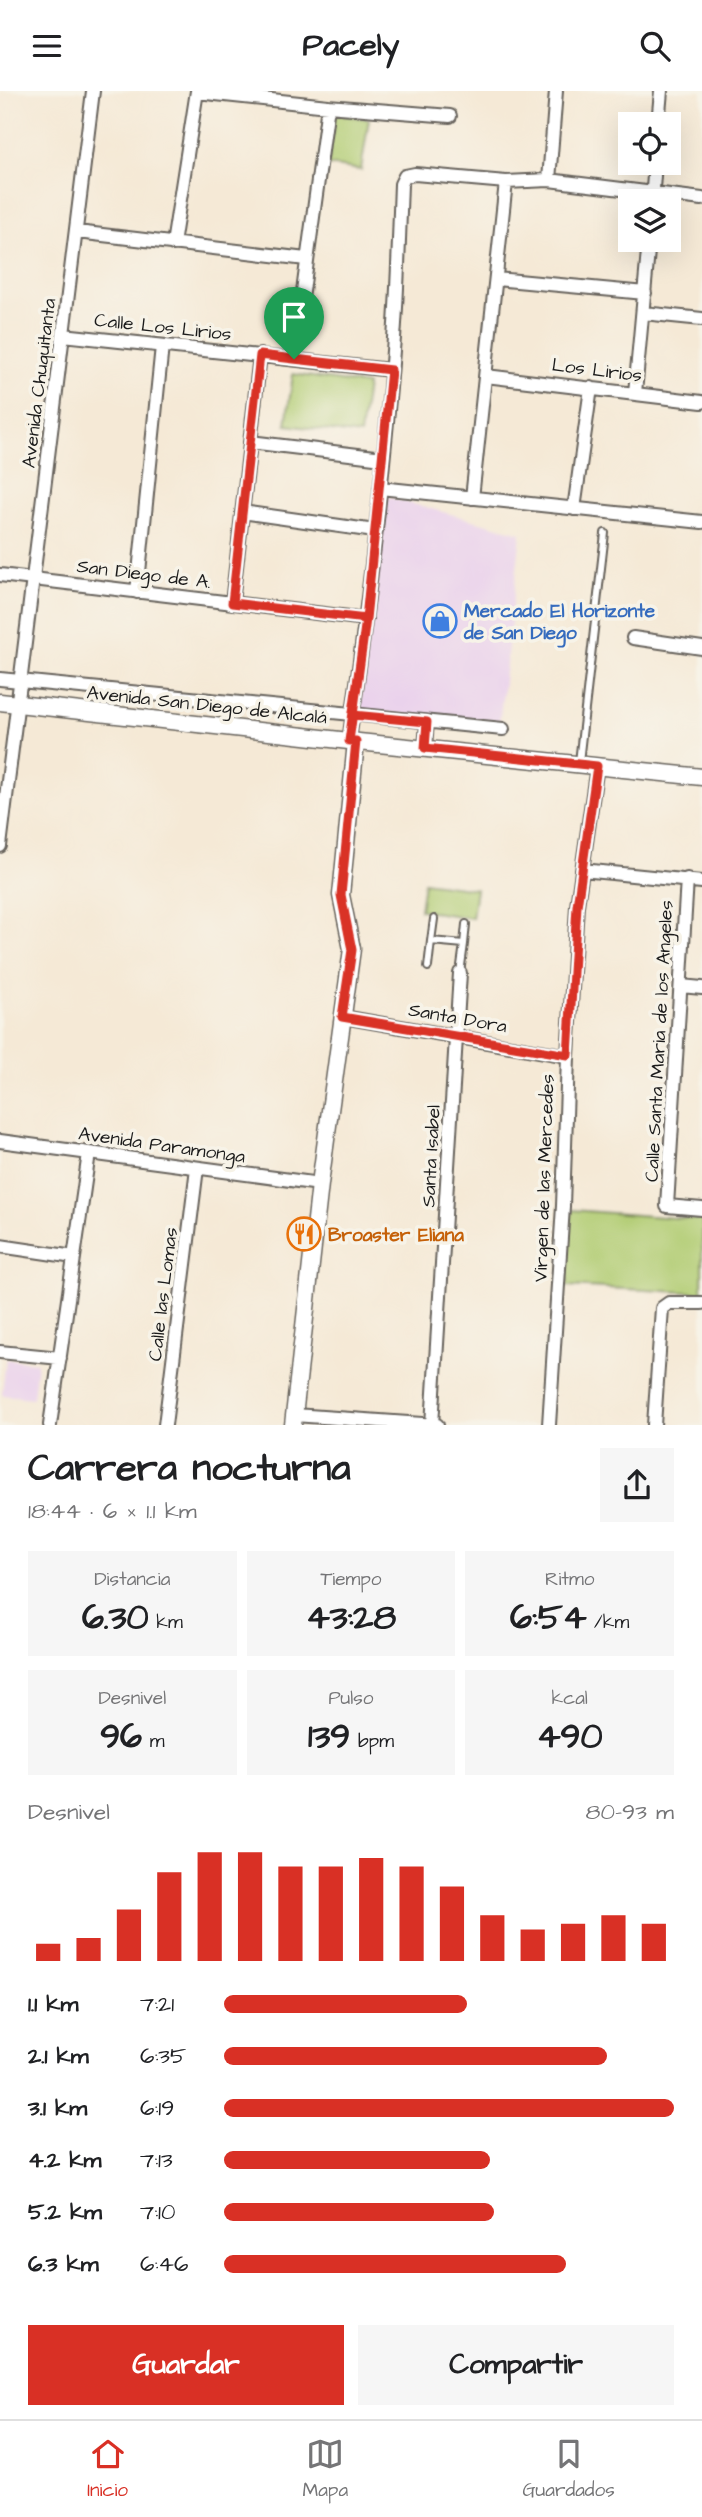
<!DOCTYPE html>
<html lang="es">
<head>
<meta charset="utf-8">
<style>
  body { margin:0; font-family:"Architects Daughter",sans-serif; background:#f6f6f6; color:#202124; height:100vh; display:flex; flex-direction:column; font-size:26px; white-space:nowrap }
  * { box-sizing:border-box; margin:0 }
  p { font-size:23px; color:#757577 }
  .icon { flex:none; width:38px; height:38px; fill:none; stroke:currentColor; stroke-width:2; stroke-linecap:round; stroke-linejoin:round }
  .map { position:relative; height:1334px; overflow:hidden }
  .drawer { display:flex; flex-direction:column; background:#fff; flex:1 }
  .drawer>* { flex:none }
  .tools { position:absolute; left:618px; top:21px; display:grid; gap:14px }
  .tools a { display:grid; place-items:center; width:63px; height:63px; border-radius:0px; background:#fff; box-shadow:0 7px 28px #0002; font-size:35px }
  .pin { position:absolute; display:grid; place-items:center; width:60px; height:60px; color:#fff; margin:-72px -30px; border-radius:50% 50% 50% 0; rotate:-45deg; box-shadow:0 0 7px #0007 }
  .pin .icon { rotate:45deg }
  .round { display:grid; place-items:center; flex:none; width:74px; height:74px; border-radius:0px; background:#f6f6f6 }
  .summary { display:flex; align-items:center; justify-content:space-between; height:119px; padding:0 28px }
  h1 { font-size:38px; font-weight:700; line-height:52px }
  .metrics { display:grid; grid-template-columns:repeat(3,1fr); gap:10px; height:119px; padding:7px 28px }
  .metrics div { display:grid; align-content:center; border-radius:0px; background:#f6f6f6; text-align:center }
  .metrics b { font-size:35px; font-weight:700 }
  .metrics small { font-size:19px; font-weight:400 }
  .metrics p { font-size:19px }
  .chart { height:196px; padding:14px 28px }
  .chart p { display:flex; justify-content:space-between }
  .chart svg { width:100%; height:126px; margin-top:7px; stroke:#d93025; stroke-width:6 }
  .cta { display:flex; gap:14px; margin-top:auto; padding:14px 28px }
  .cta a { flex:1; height:80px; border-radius:0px; background:#d93025; color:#fff; font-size:28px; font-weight:700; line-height:80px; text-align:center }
  .cta a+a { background:#f6f6f6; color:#202124 }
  ul { padding:0 28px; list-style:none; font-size:23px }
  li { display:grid; grid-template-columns:112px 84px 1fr; align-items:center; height:52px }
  li i { height:18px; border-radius:9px; background:#d93025 }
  header { display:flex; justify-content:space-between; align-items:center; height:91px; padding:0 28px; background:#fff; font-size:32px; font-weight:700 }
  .tab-bar { display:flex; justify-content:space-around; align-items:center; height:98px; border-top:2px solid #e0e0e0; background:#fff; font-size:19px; color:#757577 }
  .tab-bar a { display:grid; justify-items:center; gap:4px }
  .tab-bar .on { color:#d93025 }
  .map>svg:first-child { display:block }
  .built { fill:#ead1ec }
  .green { fill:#b1cc72; stroke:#667447; stroke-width:2 }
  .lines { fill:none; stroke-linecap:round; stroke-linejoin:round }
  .service-casing { stroke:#68645d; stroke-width:10 }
  .minor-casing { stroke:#68645d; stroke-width:16 }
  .tertiary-casing { stroke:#68645d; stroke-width:19 }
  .service { stroke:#fff; stroke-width:6 }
  .minor { stroke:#fff; stroke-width:12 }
  .tertiary { stroke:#fff; stroke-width:16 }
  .route-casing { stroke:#fff; stroke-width:14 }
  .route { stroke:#d93025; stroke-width:9 }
  .labels { text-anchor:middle; stroke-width:7; stroke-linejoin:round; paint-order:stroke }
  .street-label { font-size:19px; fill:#1c1c1c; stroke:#f7f3e8 }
  .shop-label { font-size:19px; font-weight:bold; fill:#366cbe; stroke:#f7f3e8; text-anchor:start }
  .food-label { font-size:19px; font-weight:bold; fill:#c56008; stroke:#f7f3e8; text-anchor:start }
</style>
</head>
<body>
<header><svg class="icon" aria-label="menu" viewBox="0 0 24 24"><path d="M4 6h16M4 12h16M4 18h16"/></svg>Pacely<svg class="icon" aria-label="search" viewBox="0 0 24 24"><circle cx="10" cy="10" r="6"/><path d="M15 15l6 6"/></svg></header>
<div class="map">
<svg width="702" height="1334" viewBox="0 0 702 1334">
  <rect width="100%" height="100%" fill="#f7f3e8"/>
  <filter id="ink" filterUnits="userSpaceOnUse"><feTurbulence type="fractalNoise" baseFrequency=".0143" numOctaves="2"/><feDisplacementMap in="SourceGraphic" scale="14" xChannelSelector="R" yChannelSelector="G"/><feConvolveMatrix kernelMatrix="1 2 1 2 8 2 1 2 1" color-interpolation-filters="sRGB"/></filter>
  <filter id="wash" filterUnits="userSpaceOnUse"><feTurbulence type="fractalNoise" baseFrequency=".00686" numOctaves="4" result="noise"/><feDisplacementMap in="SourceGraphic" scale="28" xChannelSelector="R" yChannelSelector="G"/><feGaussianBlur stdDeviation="1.57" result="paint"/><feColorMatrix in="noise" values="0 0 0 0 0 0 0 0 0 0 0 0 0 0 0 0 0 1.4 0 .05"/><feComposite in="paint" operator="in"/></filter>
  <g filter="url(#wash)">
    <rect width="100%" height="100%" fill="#f5e9d6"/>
    <!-- built -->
    <path class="built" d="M383 405 521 442 499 634 360 619Z
      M6 1268 37 1271 33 1307 2 1304Z"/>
    <!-- green -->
    <path class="green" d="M335 23 369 28 361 79 328 74Z
      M293 283 367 294 360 344 286 334Z
      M424 791 476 798 472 827 420 819Z
      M572 1119 702 1129V1202L567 1195Z"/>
  </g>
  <g filter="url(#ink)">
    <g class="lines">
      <defs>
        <path id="service" d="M579 671 605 442
          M431 850 434 828
          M464 853 466 833
          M428 876 431 850 464 853 460 882"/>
        <path id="minor" d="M197 1 328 15 450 25
          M658 33 661 0
          M549 89 556 0
          M652 110 655 72
          M77 141 306 168
          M173 153 197 0
          M496 188 645 202
          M643 222 702 228
          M63 244 391 279
          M294 267 328 15
          M486 285 702 311
          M635 302 649 149
          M250 351 383 367
          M380 397 702 431
          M472 407 506 91
          M574 418 591 297
          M242 421 375 440
          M0 484 366 528
          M137 501 162 255
          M232 512 260 264
          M633 547 702 557
          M0 588 503 638
          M349 650C368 516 384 382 394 247 398 196 399 144 401 93L405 85 415 83 506 91 549 89 702 108
          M425 657 427 631
          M0 755 93 0
          M582 779 702 791
          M687 788 667 1115 702 1118
          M681 895 702 897
          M343 926 568 965
          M0 1050 320 1093
          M0 1155 74 1166
          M0 1261 60 1267
          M294 1324 437 1334
          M50 1334 89 1062
          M165 1334 197 1077
          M432 1334 460 882
          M549 1334 563 1115 568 965 577 815 597 675
          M654 1334 662 1217 669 1212H702"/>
        <path id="tertiary" d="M0 611 349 650 702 686
          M293 1334 320 1093 352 858 341 804 356 651"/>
      </defs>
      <!-- service casing -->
      <use href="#service" class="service-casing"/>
      <!-- minor casing -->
      <use href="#minor" class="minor-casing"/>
      <!-- tertiary casing -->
      <use href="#tertiary" class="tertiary-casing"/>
      <!-- service -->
      <use href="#service" class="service"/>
      <!-- minor -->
      <use href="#minor" class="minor"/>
      <!-- tertiary -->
      <use href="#tertiary" class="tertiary"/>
    </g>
  </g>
  <g class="lines" filter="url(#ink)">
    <defs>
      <path id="route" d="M294 268 391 279 366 528 353 624 427 631 425 657 597 675 577 815 568 964 342 926 352 859 341 804 356 650H349L366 528 232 512 260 264 294 268"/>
    </defs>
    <!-- route casing -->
    <use href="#route" class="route-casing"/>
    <!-- route -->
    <use href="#route" class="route"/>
  </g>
  <!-- icons -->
  <defs>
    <symbol id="shop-ring" viewBox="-11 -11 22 22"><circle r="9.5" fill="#f7f3e8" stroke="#3f7fe0" stroke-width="1.5"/><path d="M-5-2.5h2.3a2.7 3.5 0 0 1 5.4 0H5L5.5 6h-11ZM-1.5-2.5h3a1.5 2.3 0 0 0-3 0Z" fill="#3f7fe0"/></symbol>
    <symbol id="restaurant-ring" viewBox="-11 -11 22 22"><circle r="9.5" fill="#f7f3e8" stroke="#e8710a" stroke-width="1.5"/><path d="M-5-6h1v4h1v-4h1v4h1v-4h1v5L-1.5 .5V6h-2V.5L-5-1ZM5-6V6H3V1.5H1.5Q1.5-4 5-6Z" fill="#e8710a"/></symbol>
  </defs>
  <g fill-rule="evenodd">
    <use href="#shop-ring" x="421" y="511" width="38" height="38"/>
    <use href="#restaurant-ring" x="285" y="1124" width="38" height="38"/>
  </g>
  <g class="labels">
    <!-- street labels -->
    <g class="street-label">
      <text transform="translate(163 235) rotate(6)" y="7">Calle Los Lirios</text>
      <text transform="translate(597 278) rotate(7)" y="7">Los Lirios</text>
      <text transform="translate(38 292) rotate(-83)" y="7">Avenida Chuquitanta</text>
      <text transform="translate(144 482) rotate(7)" y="7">San Diego de A.</text>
      <text transform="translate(207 613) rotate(6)" y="7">Avenida San Diego de Alcalá</text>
      <text transform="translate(458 926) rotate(10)" y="7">Santa Dora</text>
      <text transform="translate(658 950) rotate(-87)" y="7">Calle Santa Maria de los Angeles</text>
      <text transform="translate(162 1053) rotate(8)" y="7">Avenida Paramonga</text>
      <text transform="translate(430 1065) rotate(-87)" y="7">Santa Isabel</text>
      <text transform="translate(543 1087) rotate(-88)" y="7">Virgen de las Mercedes</text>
      <text transform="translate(162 1203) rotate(-83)" y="7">Calle las Lomas</text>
    </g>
    <!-- shop labels -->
    <g class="shop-label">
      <text x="464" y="526">Mercado El Horizonte<tspan x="464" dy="22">de San Diego</tspan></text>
    </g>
    <!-- food labels -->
    <g class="food-label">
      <text x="328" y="1150">Broaster Eliana</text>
    </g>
  </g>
</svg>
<div class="tools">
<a><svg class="icon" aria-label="locate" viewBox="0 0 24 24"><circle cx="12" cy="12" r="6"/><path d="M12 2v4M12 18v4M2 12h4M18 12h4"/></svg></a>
<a><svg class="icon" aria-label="layers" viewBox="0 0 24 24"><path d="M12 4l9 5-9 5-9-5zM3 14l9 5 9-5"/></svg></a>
</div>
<div class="pin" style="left:294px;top:268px;background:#1e9e55"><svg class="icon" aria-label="arrive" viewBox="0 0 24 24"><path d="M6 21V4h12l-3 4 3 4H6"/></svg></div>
</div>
<section class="drawer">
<div class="summary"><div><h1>Carrera nocturna</h1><p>18:44 · 6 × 1.1 km</p></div><a class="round"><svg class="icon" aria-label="share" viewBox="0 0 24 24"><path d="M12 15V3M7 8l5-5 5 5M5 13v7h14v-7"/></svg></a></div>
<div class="metrics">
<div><p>Distancia</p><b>6.30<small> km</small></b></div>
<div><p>Tiempo</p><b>43:28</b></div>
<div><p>Ritmo</p><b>6:54<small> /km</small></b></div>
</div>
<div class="metrics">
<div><p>Desnivel</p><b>96<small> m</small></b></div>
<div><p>Pulso</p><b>139<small> bpm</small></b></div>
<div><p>kcal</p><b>490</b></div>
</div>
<div class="chart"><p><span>Desnivel</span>80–93 m</p>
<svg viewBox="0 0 160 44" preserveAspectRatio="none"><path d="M5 44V38M15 44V36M25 44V26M35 44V13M45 44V6M55 44V6M65 44V11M75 44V11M85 44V8M95 44V11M105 44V18M115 44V28M125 44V33M135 44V31M145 44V28M155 44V31"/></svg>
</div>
<ul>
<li><b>1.1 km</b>7:21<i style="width:54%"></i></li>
<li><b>2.1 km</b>6:35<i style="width:85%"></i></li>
<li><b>3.1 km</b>6:19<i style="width:100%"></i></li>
<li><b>4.2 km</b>7:13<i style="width:59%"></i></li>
<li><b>5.2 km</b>7:10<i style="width:60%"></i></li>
<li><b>6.3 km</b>6:46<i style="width:76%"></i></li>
</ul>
<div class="cta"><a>Guardar</a><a>Compartir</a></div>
</section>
<nav class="tab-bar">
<a class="on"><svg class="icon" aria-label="home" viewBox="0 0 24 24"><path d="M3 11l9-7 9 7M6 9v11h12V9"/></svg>Inicio</a>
<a><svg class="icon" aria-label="map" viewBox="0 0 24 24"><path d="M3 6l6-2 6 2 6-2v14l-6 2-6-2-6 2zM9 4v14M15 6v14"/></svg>Mapa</a>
<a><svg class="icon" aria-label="saved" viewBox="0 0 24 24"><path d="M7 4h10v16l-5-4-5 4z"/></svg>Guardados</a>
</nav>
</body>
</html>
